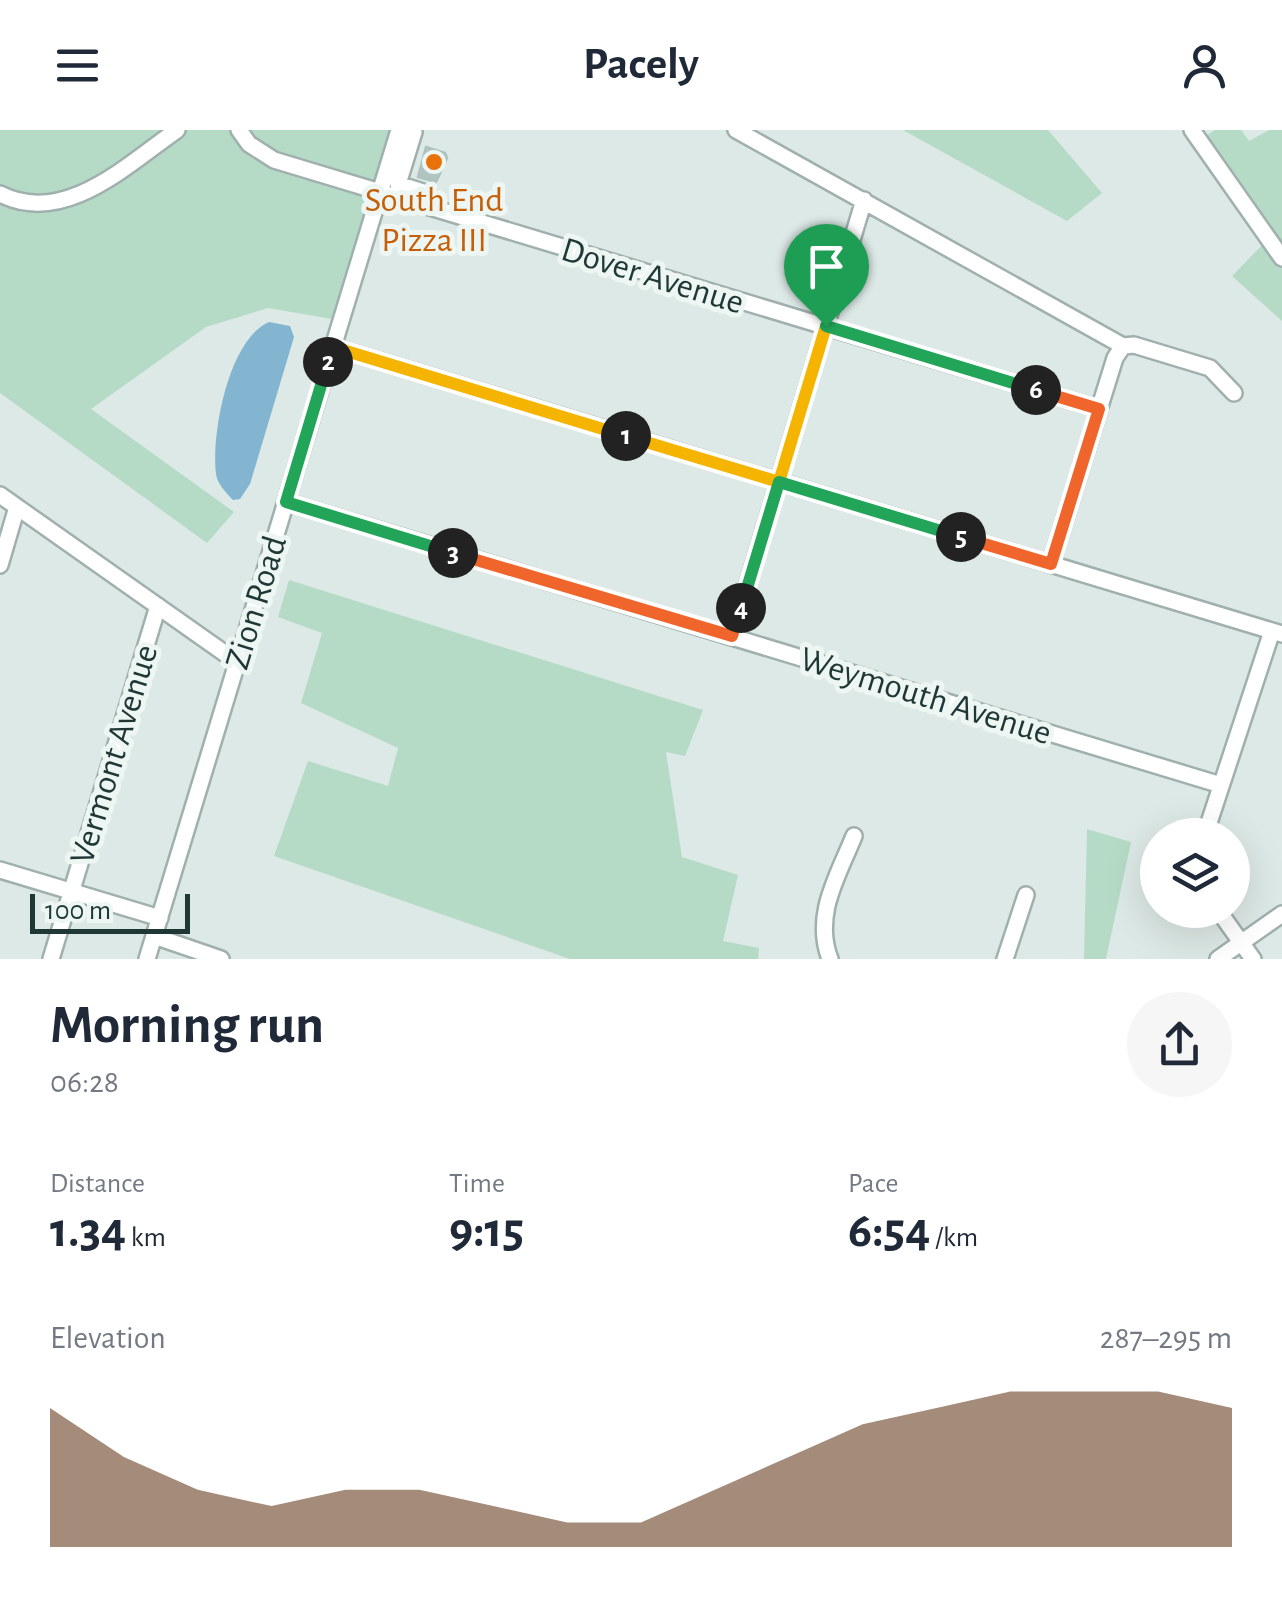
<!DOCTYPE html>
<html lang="en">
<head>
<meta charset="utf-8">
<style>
  body { margin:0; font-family:"Alegreya Sans",sans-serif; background:#f6f6f7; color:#1f2937; height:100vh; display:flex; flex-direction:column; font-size:38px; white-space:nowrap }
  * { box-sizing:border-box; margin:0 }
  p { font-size:32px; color:#747a83 }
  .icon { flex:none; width:55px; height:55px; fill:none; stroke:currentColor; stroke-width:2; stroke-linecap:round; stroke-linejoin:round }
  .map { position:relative; height:829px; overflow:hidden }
  .panel { display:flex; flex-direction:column; background:#fff; flex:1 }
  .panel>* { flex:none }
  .tools { position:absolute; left:1140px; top:688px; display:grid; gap:20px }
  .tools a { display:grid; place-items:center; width:110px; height:110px; border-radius:50%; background:#fff; box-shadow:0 10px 40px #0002; font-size:50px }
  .scale { position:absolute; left:30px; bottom:25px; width:160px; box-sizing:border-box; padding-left:10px; border:5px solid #1f3836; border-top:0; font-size:28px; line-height:35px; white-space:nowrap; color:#1f3836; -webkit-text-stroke:8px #edf6f3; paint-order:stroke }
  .pin { position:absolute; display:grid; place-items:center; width:85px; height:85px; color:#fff; margin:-102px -42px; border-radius:50% 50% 50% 0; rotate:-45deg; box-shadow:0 0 10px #0007 }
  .pin .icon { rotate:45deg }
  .km { position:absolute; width:50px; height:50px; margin:-25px; border-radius:50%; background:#222; color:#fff; font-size:28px; line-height:50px; text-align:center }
  .round { display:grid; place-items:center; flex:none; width:105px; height:105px; border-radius:52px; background:#f6f6f7 }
  .summary { display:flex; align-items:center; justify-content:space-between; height:170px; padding:0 50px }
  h1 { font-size:55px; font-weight:700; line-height:75px }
  .stats { display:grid; grid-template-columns:repeat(3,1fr); gap:15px; height:170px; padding:10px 50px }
  .stats div { display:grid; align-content:center }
  .stats b { font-size:50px; font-weight:700 }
  .stats small { font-size:28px; font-weight:400 }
  .stats p { font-size:28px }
  .chart { height:280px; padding:20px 50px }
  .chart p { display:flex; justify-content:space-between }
  .chart svg { width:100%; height:180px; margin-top:10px; fill:#7e5b43; opacity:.7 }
  header { display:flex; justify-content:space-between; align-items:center; height:130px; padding:0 50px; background:#fff; font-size:45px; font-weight:700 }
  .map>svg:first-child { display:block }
  .green { fill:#b5dbc7 }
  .water { fill:#83b5d0 }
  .building { fill:#b2c4c0; stroke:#afc3be; stroke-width:2.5 }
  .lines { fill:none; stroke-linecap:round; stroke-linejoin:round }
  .minor-casing { stroke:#a0b0ae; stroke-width:20 }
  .minor { stroke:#fff; stroke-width:15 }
  .split-1-casing { stroke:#fff; stroke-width:20 }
  .split-2-casing { stroke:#fff; stroke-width:20 }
  .split-3-casing { stroke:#fff; stroke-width:20 }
  .split-4-casing { stroke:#fff; stroke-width:20 }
  .split-5-casing { stroke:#fff; stroke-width:20 }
  .split-6-casing { stroke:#fff; stroke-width:20 }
  .split-7-casing { stroke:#fff; stroke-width:20 }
  .split-1 { stroke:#f5b400; stroke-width:12 }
  .split-2 { stroke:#f5b400; stroke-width:12 }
  .split-3 { stroke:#22a559; stroke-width:12 }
  .split-4 { stroke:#f0652b; stroke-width:12 }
  .split-5 { stroke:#22a559; stroke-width:12 }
  .split-6 { stroke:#f0652b; stroke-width:12 }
  .split-7 { stroke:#22a559; stroke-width:12 }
  .food-dot { fill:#e8710a; stroke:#edf6f3; stroke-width:4 }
  .labels { text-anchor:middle; stroke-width:10; stroke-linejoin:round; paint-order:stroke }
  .food-label { font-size:35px; fill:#c56008; stroke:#edf6f3 }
  .street-label { font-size:35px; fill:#1f3836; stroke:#edf6f3 }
</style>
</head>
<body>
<header><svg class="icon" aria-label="menu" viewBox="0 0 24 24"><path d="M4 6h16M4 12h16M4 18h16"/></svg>Pacely<svg class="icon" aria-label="person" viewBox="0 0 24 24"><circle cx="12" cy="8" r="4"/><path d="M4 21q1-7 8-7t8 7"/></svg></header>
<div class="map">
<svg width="1282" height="829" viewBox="0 0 1282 829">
  <rect width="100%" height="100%" fill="#dde9e6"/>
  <!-- green -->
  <path class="green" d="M0 0H389L332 189 268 178 206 197 91 279 234 382 207 413 0 263Z
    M903 0H1048L1102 63 1067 91Z
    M1215 0H1241L1249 11 1269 0H1282V191L1232 146 1269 108 1200 10Z
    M289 450 703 580 685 626 666 622 682 727 738 745 723 811 759 818 758 829H570L274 726 308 631 388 656 398 618 301 573 322 503 278 487Z
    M1087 699 1131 712 1106 829H1084Z"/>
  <!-- water -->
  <path class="water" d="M269 192 290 196 294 207 250 354 240 369 233 370C226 363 217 353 216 344 211 303 229 209 269 192Z"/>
  <!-- building -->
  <path class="building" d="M426 17 445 23 447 28 436 52 418 47Z"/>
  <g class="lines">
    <defs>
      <path id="minor" d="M239 0 249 14 274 30 1099 279
        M408 0 414 2 398 54 429 64 425 76
        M736 0 1123 216 1115 228 1051 434
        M1192 0 1282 128
        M0 64C64 97 128 34 177 0
        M1123 216 1134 215 1210 238 1234 263
        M333 217 1282 504
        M0 365 237 532
        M286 372 1221 655
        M0 435 17 377
        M732 507 864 70
        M1205 705 1272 501
        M0 740 160 788
        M1218 780 1253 829
        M154 806 221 829
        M51 829 158 476
        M147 829 399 0
        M830 829C813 785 838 746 854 706
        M1005 829 1026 765
        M1218 829 1282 784"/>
    </defs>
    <!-- minor casing -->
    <use href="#minor" class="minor-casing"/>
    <!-- minor -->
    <use href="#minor" class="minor"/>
  </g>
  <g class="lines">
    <defs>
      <path id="split-1" d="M626 306 779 352 826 196"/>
      <path id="split-2" d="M328 232 333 217 626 306"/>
      <path id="split-3" d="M328 232 286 372 453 423"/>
      <path id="split-4" d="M453 423 732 506 741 478"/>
      <path id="split-5" d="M741 478 779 352 961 407"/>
      <path id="split-6" d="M961 407 1051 434 1099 279 1036 260"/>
      <path id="split-7" d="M826 196 1036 260"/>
    </defs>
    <!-- split-1 casing -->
    <use href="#split-1" class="split-1-casing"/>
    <!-- split-2 casing -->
    <use href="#split-2" class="split-2-casing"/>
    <!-- split-3 casing -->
    <use href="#split-3" class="split-3-casing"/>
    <!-- split-4 casing -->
    <use href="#split-4" class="split-4-casing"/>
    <!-- split-5 casing -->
    <use href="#split-5" class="split-5-casing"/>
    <!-- split-6 casing -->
    <use href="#split-6" class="split-6-casing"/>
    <!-- split-7 casing -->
    <use href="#split-7" class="split-7-casing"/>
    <!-- split-1 -->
    <use href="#split-1" class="split-1"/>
    <!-- split-2 -->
    <use href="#split-2" class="split-2"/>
    <!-- split-3 -->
    <use href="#split-3" class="split-3"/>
    <!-- split-4 -->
    <use href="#split-4" class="split-4"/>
    <!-- split-5 -->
    <use href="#split-5" class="split-5"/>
    <!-- split-6 -->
    <use href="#split-6" class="split-6"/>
    <!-- split-7 -->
    <use href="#split-7" class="split-7"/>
  </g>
  <!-- markers -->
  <circle class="food-dot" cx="434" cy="32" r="10"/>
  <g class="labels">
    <!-- food labels -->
    <g class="food-label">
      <text x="434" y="81">South End<tspan x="434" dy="40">Pizza III</tspan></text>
    </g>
    <!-- street labels -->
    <g class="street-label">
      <text transform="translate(653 145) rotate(17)" y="12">Dover Avenue</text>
      <text transform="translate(255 472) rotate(-73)" y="12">Zion Road</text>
      <text transform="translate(926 565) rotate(17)" y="12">Weymouth Avenue</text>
      <text transform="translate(113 624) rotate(-73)" y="12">Vermont Avenue</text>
    </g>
  </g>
</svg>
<div class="tools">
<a><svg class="icon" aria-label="layers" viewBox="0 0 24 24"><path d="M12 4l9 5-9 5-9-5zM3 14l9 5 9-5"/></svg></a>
</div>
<div class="scale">100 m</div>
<div class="pin" style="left:826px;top:196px;background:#1e9e55"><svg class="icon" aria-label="arrive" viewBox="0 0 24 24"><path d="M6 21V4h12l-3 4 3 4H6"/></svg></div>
<b class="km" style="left:626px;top:306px">1</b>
<b class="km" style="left:328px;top:232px">2</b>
<b class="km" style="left:453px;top:423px">3</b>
<b class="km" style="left:741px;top:478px">4</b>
<b class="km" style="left:961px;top:407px">5</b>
<b class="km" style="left:1036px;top:260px">6</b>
</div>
<section class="panel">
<div class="summary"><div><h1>Morning run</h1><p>06:28</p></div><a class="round"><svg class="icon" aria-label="share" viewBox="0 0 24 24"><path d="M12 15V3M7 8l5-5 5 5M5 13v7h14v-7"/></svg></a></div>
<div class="stats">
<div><p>Distance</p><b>1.34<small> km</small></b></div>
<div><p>Time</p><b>9:15</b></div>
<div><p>Pace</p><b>6:54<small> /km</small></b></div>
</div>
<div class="chart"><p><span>Elevation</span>287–295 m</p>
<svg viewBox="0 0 160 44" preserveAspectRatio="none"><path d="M0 44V10L10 22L20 30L30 34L40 30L50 30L60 34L70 38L80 38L90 30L100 22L110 14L120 10L130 6L140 6L150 6L160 10V44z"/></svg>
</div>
</section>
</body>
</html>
